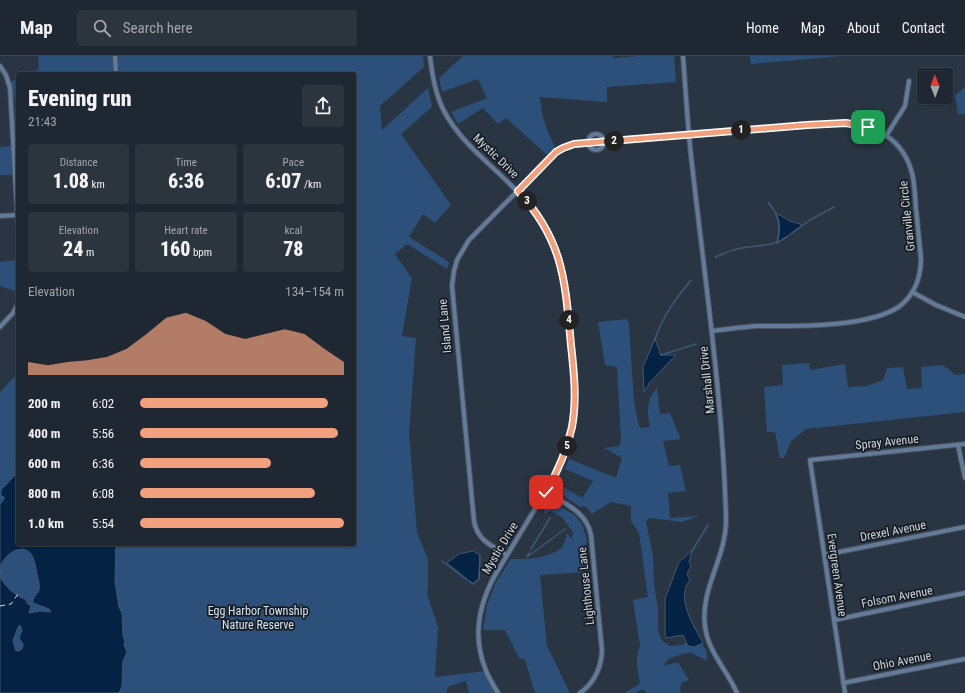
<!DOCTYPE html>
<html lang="en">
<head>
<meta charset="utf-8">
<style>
  body { margin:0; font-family:"Roboto Condensed",sans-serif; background:#2c343e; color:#f1f3f6; height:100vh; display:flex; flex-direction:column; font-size:15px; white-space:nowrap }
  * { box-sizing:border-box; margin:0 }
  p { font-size:13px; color:#a1a6ac }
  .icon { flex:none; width:22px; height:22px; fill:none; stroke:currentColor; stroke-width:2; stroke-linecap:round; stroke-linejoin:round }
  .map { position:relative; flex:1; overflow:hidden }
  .side { position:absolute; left:16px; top:16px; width:340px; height:474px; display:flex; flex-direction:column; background:#1f2832; border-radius:4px; box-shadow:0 1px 3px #0004,0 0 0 1px #3c444d }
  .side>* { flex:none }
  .needle { width:26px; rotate:359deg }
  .buttons { position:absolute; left:917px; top:12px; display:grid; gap:8px }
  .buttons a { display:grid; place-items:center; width:36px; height:36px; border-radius:4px; background:#1f2832; box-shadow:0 1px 3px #0004,0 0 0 1px #3c444d; font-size:20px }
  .pin { position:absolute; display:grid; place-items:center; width:34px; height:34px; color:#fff; margin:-17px; border-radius:8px; box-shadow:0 2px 6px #0006 }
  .km { position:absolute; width:20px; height:20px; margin:-10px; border-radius:50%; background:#222; color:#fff; font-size:11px; line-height:20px; text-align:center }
  .round { display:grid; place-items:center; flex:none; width:42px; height:42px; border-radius:4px; background:#2c343e }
  .headline { display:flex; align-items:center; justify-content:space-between; height:68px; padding:0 12px }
  h1 { font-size:22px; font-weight:800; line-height:30px }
  .stats { display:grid; grid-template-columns:repeat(3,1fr); gap:6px; height:68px; padding:4px 12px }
  .stats div { display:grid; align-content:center; border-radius:4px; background:#2c343e; text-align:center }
  .stats b { font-size:20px; font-weight:800 }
  .stats small { font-size:11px; font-weight:400 }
  .stats p { font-size:11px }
  .chart { height:112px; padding:8px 12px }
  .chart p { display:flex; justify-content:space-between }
  .chart svg { width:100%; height:72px; margin-top:4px; fill:#f2a07e; opacity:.7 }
  ul { padding:0 12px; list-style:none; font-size:13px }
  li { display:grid; grid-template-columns:64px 48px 1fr; align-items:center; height:30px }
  li i { height:10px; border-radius:5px; background:#f2a07e }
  header { display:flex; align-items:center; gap:24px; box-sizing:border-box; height:56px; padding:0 20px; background:#1f2832; border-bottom:1px solid #3c444d }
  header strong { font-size:19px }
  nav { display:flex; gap:22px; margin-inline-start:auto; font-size:14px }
  .search { width:280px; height:36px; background:#2c343e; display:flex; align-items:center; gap:10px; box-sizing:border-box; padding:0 14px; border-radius:4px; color:#a1a6ac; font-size:15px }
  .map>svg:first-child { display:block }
  .green { fill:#2c5079 }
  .water { fill:#042243; stroke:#405872; fill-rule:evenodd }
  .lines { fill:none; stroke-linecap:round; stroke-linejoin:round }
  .stream { stroke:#405872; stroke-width:1.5 }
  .ferry { stroke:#d0dff1; stroke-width:1; stroke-dasharray:5 4; stroke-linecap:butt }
  .street-casing { stroke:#47525f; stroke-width:6 }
  .street { stroke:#637b99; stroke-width:4 }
  .route-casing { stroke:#fff; stroke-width:8 }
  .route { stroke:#f2a07e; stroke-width:5 }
  .labels { text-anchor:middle; stroke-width:3.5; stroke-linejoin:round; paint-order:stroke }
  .street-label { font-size:12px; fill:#cdd5de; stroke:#171c23 }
  .park-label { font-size:12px; fill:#d7e6f8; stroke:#171c23 }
</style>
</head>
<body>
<header>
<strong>Map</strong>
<div class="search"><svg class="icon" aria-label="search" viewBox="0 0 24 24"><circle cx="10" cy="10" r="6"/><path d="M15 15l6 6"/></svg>Search here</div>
<nav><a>Home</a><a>Map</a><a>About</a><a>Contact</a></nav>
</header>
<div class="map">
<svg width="965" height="637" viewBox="0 0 965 637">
  <rect width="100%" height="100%" fill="#293543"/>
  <!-- green -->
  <path class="green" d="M38 0H423L424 11 380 50 382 74 428 32 432 51 401 78 451 149 435 167 423 158 409 181 449 206 447 213 407 188 395 198 412 222 402 280 416 282 409 377 417 477 428 503V530L427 538 438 571 435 621 486 615 497 637H469L466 625 448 631 446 637H0V336L18 317V488H354V18H28L39 13Z
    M463 0H613V2L638 0H674L676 26 607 31V46L540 41C541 60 547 75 555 91L547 99 506 62 498 68 483 52 458 68 451 56 487 42 478 23 442 36 439 22Z
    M750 0H843L751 8Z
    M18 22V45L10 39 9 27Z
    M965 31V58H958L955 39Z
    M11 90 12 119H0V91Z
    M18 204V236L0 230V206Z
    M627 263 629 268 634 346 639 370 641 372 650 371C647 356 646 344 657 332L660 358 670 357 681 383 663 385 669 410 680 409 686 435 668 437 670 462 698 460 682 466 650 462 646 465 653 500 654 529 658 553V575L662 585 670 590 681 589 698 581 706 594 707 604C702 603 696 599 692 597 688 596 671 601 668 604 666 606 665 608 664 610L678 606 689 624 681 627 680 637H646L643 633 635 637H624L640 628C638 614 634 603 640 590L633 544 648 541 639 477 631 465V450L611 446 592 458 585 450 580 451 555 434V431L557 427 582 442 593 425 565 413 569 403 616 422 622 402 604 392 619 390 621 384 617 311 605 309 598 266Z
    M809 307 810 314 845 308 848 331 866 330 883 324 887 312 903 311 907 333 922 332 921 311 943 309 955 319 965 318V356L806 373 791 385 784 402H780L775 376H767L764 331 783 329 782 309Z
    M548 444 575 459 583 470 587 485 585 494 589 516 540 519 547 590 570 637H535L525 604 519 602 505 574H483L487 549 496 526 511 503C527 503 548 503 561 492 564 488 566 482 567 477L572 483 573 476 562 461 550 455 545 458 543 451Z"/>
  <!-- water -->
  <path class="water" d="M776 157 790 165 803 169 777 187C780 176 780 168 776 157Z
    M655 283 661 299H676L650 326 644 336 643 311Z
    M18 405V488H116L115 526 119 551 122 557 123 579 125 585 124 589 127 596 123 606 122 630 119 637H0V515C1 518 0 522 2 524 7 533 17 540 25 543L28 548 31 550 29 557 40 555 51 556 49 553 33 547C32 541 37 539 39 534 40 529 38 523 37 518 35 507 33 489 17 494 8 497 3 504 0 511V448L4 443V441L1 440V434L15 419V416L17 414 15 407ZM20 569 22 574 19 582 23 588V590L21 594 16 595 13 585 18 571Z
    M473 495 480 499 479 523 473 528 447 507 459 498Z
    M692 495 689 506 691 510 687 518 690 524C675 542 694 570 703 587L694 591 688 590 683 579 666 582 665 578V543L679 506Z"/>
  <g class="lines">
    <!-- stream -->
    <path class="stream" d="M768 146C779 160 782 169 777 187
      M792 177 810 164 834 151
      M715 201C724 198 733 193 742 192 758 189 773 191 787 181
      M655 285V283C664 258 675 244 691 224
      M660 297 661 299 696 288
      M531 493 550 462
      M692 495 708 469
      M529 497 527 501 565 473
      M442 505 466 523
      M469 525 473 528 479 523 480 499"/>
    <!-- ferry -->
    <path class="ferry" d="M0 550 11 548 18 538"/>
    <defs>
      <path id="street" d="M115 0 116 18
        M430 0C432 19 435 38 444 55 465 95 507 118 533 154 562 191 566 231 570 276 575 329 580 369 556 418L494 521C479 549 473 581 485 612 488 621 493 629 498 637
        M683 0C686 39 688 78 693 117 706 232 723 346 726 462 727 501 700 532 705 570 708 596 727 614 737 637
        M0 10 6 19 10 32 18 171
        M588 86a8 8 0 1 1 16 0a8 8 0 1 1-16 0Z
        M886 80 905 50 909 25
        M0 160 17 159
        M912 236 936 249 965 261
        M0 271 13 257 18 248
        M958 389 965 422
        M546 436C564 447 587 456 591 479L602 595C601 612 594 627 580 637
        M507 499C492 490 477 484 474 465L452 230 454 215 457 204 469 184 556 96 570 89 684 78 840 67C873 67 903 82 912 117 915 128 915 141 916 153 918 169 919 186 921 202 921 221 915 238 900 250 869 272 795 270 757 270 742 271 727 273 712 275
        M824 499 965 471
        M834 564 965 537
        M843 627 965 603
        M845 637 810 404 965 388"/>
    </defs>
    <!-- street casing -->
    <use href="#street" class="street-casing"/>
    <!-- street -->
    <use href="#street" class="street"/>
  </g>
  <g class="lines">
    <defs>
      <path id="route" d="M546 436C558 415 567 394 572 371 577 344 574 316 571 289 565 225 564 185 518 135L556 96 563 92 574 88 807 69 846 67 868 71"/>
    </defs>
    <!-- route casing -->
    <use href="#route" class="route-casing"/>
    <!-- route -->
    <use href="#route" class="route"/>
  </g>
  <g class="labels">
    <!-- street labels -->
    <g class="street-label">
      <text transform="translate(496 100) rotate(44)" y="4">Mystic Drive</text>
      <text transform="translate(907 160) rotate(-96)" y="4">Granville Circle</text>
      <text transform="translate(445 270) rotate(-95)" y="4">Island Lane</text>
      <text transform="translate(707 324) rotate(-96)" y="4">Marshall Drive</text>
      <text transform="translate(887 386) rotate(-6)" y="4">Spray Avenue</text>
      <text transform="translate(893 475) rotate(-11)" y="4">Drexel Avenue</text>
      <text transform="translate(500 492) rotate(-59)" y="4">Mystic Drive</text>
      <text transform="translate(837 519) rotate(82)" y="4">Evergreen Avenue</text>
      <text transform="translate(586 530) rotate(-96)" y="4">Lighthouse Lane</text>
      <text transform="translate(897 541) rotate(-11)" y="4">Folsom Avenue</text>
      <text transform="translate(902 605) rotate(-11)" y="4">Ohio Avenue</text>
    </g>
    <!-- park labels -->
    <g class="park-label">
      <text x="258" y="559">Egg Harbor Township<tspan x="258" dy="14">Nature Reserve</tspan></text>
    </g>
  </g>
</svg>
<div class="buttons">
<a><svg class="needle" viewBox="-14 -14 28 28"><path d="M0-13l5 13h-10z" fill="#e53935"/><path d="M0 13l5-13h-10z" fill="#a1a6ac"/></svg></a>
</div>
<div class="pin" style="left:868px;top:71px;background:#1e9e55"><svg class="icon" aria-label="arrive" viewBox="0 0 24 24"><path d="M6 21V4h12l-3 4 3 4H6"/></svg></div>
<div class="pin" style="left:546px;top:436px;background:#d93025"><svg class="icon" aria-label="check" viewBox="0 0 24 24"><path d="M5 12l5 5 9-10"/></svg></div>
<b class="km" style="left:741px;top:74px">1</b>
<b class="km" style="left:614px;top:85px">2</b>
<b class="km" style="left:527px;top:145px">3</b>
<b class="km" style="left:569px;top:264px">4</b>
<b class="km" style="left:567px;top:390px">5</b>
<section class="side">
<div class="headline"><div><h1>Evening run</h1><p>21:43</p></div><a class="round"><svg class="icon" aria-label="share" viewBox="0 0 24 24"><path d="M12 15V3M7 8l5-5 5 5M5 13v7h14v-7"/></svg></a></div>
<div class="stats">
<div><p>Distance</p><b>1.08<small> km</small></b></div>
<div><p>Time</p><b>6:36</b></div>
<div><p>Pace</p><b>6:07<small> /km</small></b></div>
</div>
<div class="stats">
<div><p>Elevation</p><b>24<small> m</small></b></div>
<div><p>Heart rate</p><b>160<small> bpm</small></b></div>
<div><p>kcal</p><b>78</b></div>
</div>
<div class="chart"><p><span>Elevation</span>134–154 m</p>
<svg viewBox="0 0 160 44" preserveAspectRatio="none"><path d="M0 44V36L10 38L20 36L30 35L40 33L50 28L60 19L70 9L80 6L90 11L100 19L110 22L120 19L130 16L140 19L150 28L160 36V44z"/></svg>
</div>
<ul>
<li><b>200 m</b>6:02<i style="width:92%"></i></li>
<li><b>400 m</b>5:56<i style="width:97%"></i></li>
<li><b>600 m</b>6:36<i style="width:64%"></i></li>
<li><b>800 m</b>6:08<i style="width:86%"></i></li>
<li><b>1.0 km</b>5:54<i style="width:100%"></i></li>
</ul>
</section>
</div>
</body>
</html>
